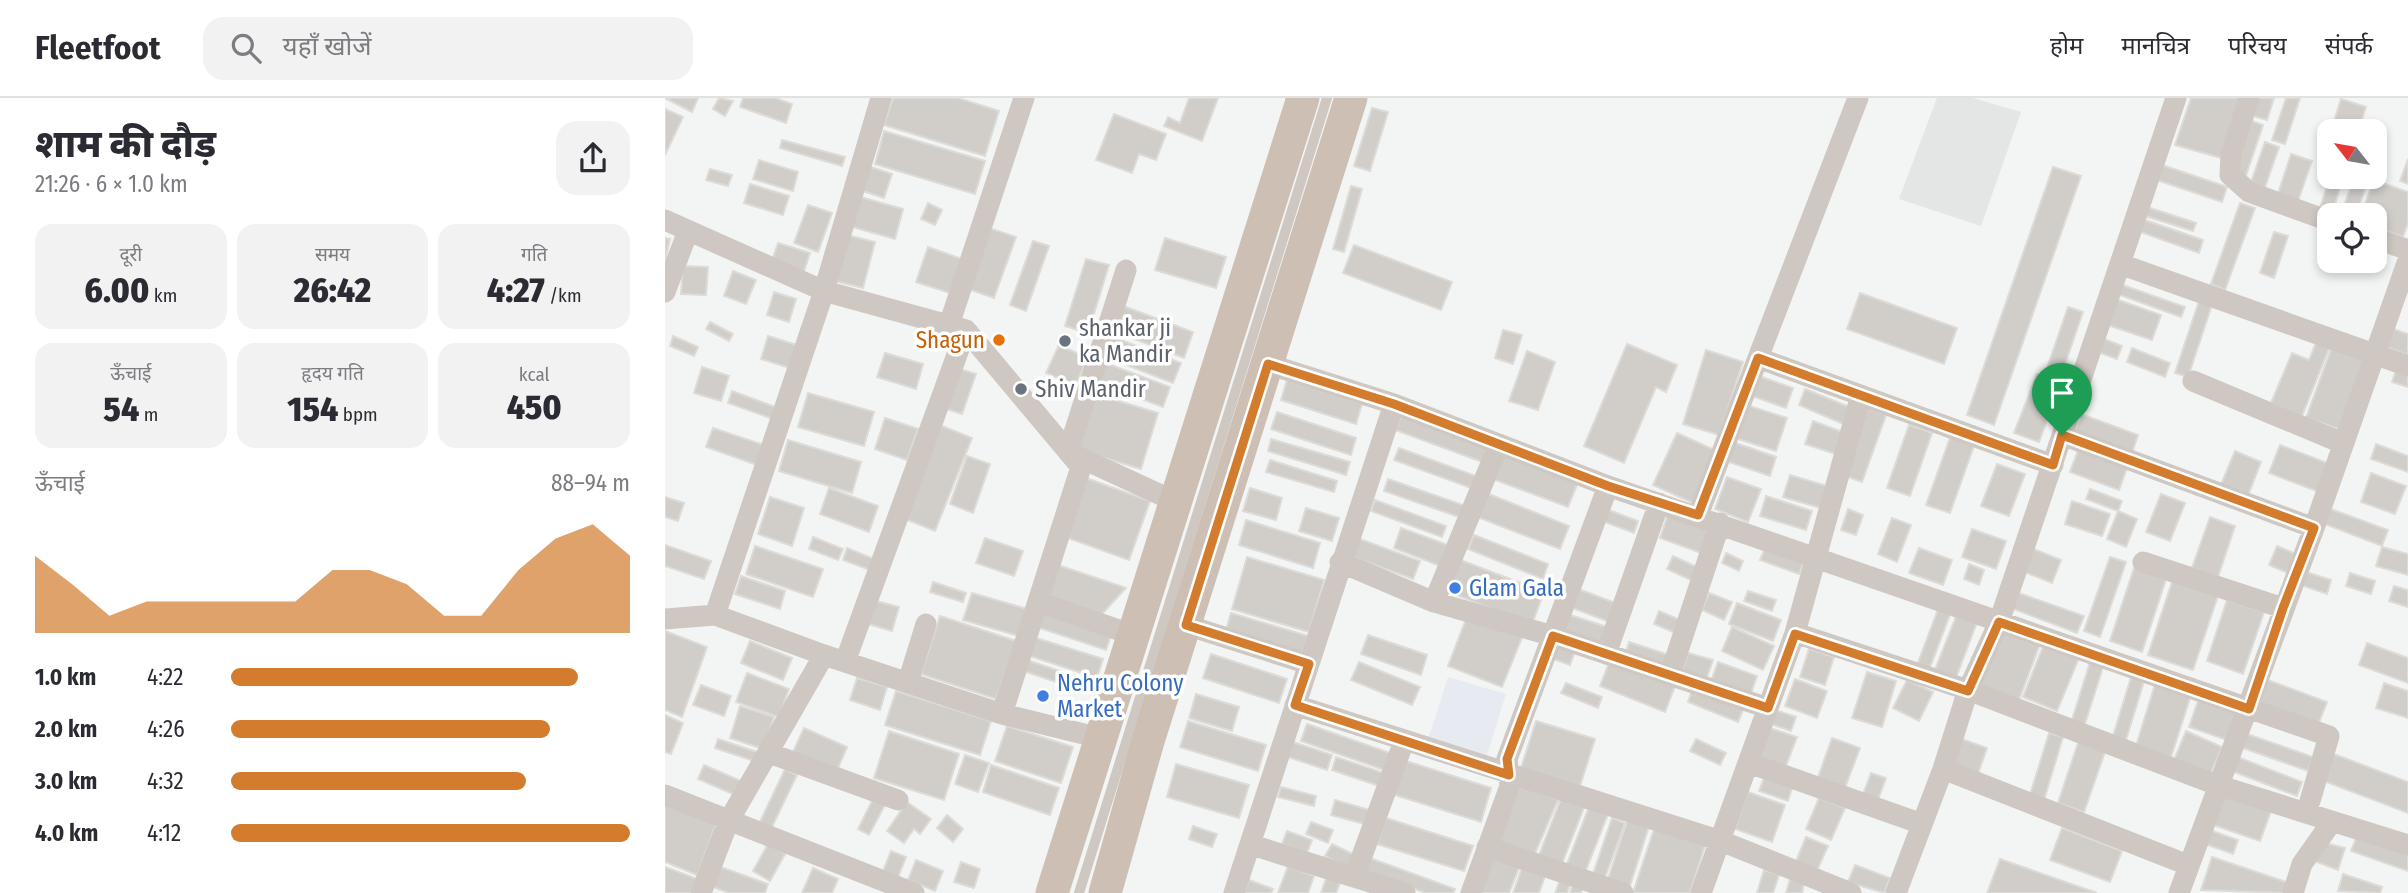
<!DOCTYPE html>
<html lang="hi">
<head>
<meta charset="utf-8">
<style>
  body { margin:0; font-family:"Fira Sans Condensed","Noto Sans Devanagari",sans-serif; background:#f2f2f3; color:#2b2b33; height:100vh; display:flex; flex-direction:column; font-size:26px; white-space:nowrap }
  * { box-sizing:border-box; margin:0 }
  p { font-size:23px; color:#7c7c81 }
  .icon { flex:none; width:38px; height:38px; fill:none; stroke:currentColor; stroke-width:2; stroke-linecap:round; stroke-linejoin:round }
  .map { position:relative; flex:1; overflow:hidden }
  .sheet { display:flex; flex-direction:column; background:#fff; width:665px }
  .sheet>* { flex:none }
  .needle { width:46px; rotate:301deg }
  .controls { position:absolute; left:1652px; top:21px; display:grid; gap:14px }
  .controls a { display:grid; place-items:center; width:70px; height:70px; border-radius:14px; background:#fff; box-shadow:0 4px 10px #0003; font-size:35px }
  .pin { position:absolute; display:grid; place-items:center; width:60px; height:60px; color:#fff; margin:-72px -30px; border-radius:50% 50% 50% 0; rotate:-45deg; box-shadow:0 0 7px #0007 }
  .pin .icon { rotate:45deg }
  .round { display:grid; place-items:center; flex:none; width:74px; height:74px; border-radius:21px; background:#f2f2f3 }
  .summary { display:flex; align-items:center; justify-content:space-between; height:119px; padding:0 35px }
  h1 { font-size:38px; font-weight:800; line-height:52px }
  .stats { display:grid; grid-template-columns:repeat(3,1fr); gap:10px; height:119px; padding:7px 35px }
  .stats div { display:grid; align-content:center; border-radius:18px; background:#f2f2f3; text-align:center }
  .stats b { font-size:35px; font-weight:800 }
  .stats small { font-size:19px; font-weight:400 }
  .stats p { font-size:19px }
  .chart { height:196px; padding:14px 35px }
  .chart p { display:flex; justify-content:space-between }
  .chart svg { width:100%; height:126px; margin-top:7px; fill:#d47c2d; opacity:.7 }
  ul { padding:0 35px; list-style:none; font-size:23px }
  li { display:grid; grid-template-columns:112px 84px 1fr; align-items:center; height:52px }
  li i { height:18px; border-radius:9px; background:#d47c2d }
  header { display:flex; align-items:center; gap:42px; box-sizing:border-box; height:98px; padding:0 35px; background:#fff; border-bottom:2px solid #e1e1e2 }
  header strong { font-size:33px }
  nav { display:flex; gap:38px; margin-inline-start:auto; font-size:24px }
  .search { width:490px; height:63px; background:#f2f2f3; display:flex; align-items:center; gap:18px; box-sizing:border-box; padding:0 24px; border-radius:21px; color:#7c7c81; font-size:26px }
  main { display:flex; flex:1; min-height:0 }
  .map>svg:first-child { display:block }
  .commercial { fill:#e7eaf1 }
  .education { fill:#e4e6e5 }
  .building { fill:#d1ceca; stroke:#dddbd7; stroke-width:2 }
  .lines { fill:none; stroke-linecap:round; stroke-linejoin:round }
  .lane { stroke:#cfc8c2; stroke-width:10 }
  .street { stroke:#cfc8c2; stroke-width:21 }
  .primary { stroke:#cebfb5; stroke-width:33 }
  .route-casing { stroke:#fff; stroke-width:14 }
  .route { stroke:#d47c2d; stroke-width:9 }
  .food-dot { fill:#e8710a; stroke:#fff; stroke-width:2.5 }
  .worship-dot { fill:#6b7280; stroke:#fff; stroke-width:2.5 }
  .shop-dot { fill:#3f7fe0; stroke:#fff; stroke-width:2.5 }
  .labels { text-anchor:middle; stroke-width:7; stroke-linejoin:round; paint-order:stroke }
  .worship-label { font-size:23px; fill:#5b616d; stroke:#fff; text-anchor:start }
  .food-label { font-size:23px; fill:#c56008; stroke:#fff; text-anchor:end }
  .shop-label { font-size:23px; fill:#366cbe; stroke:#fff; text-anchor:start }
</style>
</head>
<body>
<header>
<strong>Fleetfoot</strong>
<div class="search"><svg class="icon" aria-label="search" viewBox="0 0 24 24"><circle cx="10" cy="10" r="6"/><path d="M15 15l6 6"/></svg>यहाँ खोजें</div>
<nav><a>होम</a><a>मानचित्र</a><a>परिचय</a><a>संपर्क</a></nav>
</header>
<main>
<section class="sheet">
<div class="summary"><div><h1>शाम की दौड़</h1><p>21:26 · 6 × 1.0 km</p></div><a class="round"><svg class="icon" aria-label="share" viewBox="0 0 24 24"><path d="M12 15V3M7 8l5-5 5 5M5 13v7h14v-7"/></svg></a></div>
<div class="stats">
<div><p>दूरी</p><b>6.00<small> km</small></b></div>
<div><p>समय</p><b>26:42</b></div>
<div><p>गति</p><b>4:27<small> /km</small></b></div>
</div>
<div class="stats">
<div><p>ऊँचाई</p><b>54<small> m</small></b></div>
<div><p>हृदय गति</p><b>154<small> bpm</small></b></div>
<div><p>kcal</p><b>450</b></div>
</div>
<div class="chart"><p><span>ऊँचाई</span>88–94 m</p>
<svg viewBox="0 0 160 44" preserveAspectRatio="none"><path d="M0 44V17L10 27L20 38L30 33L40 33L50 33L60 33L70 33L80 22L90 22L100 27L110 38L120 38L130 22L140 11L150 6L160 17V44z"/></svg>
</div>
<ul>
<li><b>1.0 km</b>4:22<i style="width:87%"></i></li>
<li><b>2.0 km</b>4:26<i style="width:80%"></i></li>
<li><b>3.0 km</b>4:32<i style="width:74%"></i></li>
<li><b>4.0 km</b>4:12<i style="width:100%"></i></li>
</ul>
</section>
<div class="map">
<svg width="1743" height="795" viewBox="0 0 1743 795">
  <rect width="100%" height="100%" fill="#f3f5f4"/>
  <!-- commercial -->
  <path class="commercial" d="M783 579 841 596 822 657 764 639Z"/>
  <!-- education -->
  <path class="education" d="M1272 0H1308L1356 14 1316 128 1234 101Z"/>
  <!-- building -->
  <path class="building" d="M0 0H33L27 14Z
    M54 0 68 3 60 18 48 11Z
    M78 0H110L127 6 121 25 75 9Z
    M228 0H293L334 13 320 58 219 27Z
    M524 0H553L537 43 499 28 503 19 515 25Z
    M1526 0H1581L1560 61 1510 47Z
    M1594 0H1609L1602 22 1588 18Z
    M1621 0H1635L1620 46 1607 42Z
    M1676 1 1701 9 1693 33H1666Z
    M707 10 723 14 705 73 689 68Z
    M0 11 18 19 0 57Z
    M449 16 501 36 491 62 474 56 467 75 431 62Z
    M1587 23 1598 27 1579 83 1567 79Z
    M219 33 320 63 310 96 210 66Z
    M117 42 180 59 177 68 115 50Z
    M1600 44 1614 49 1598 95 1584 90Z
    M1626 56 1647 63 1633 103 1613 96Z
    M1743 61V86L1735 83Z
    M94 62 133 74 128 93 88 81Z
    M1497 67 1562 89 1557 104 1492 82Z
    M203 68 227 76 219 100 195 92Z
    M1388 69 1416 78 1329 327 1302 317Z
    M45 71 67 77 63 88 41 82Z
    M1665 79H1678L1667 117 1654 113Z
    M1689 79H1704L1691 117H1676Z
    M1709 82 1743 94V125L1738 139 1710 129V117H1696Z
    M85 86 124 98 118 117 79 105Z
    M686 88 697 91 679 154 668 151Z
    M192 98 238 111 230 141 184 128Z
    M263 105 277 112 270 127 256 121Z
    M1575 105 1590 110 1560 192 1546 186Z
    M143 107 167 115 153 154 129 145Z
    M1479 108 1531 125 1528 133 1477 117Z
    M1474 120 1538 142 1534 155 1470 132Z
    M321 129 351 139 329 200 300 190Z
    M1609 134 1623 138 1609 180 1595 175Z
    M182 137 210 144 198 190 170 183Z
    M0 140 5 141 0 164Z
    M500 140 561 159 551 190 490 172Z
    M368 143 384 148 361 213 345 207Z
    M113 145 145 155 138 176 106 166Z
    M689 147 787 184 776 212 678 175Z
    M263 149 297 161 285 195 251 184Z
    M421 161 444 167 423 235 400 228Z
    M18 168 43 169 41 197 16 196Z
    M68 173 91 182 81 206 59 198Z
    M1452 185 1520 209 1516 219 1449 195Z
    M109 194 131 201 124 224 102 217Z
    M1195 195 1292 230 1279 266 1182 231Z
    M1445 199 1496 217 1487 242 1437 225Z
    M1535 200 1548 204 1523 279 1510 275Z
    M453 206 528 234 519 260 443 231Z
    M1403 209 1418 214 1396 278 1381 273Z
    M45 224 68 236 64 243 41 231Z
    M1723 229 1743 236V257L1716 247Z
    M838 232 857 237 848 266 830 260Z
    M443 237 516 265 508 285 435 257Z
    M1654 237 1667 243 1637 318 1606 305 1627 255 1644 262Z
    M8 238 33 249 29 258 5 248Z
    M103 238 135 248 128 271 96 261Z
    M1432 238 1457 248 1452 261 1427 252Z
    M1669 243 1701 255 1674 331 1641 320Z
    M962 246 1012 267 1001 294 991 289 959 365 919 348Z
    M394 247 423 260 410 288 381 275Z
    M1467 250 1505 265 1500 279 1462 264Z
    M1041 252 1078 264 1054 337 1018 326Z
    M862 253 890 264 873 312 844 303Z
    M220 255 258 266 251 291 212 279Z
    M435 263 505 289 498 309 427 283Z
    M37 269 64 278 56 303 29 295Z
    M1732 269 1743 272V289L1727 284Z
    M295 271 311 276 297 316 282 311Z
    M1372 276 1396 285 1374 344 1349 335Z
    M1091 277 1128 290 1121 310 1084 297Z
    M622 282 697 306 691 326 616 302Z
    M1140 291 1192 312 1185 329 1134 307Z
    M67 293 113 310 108 321 63 305Z
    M424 294 493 315 476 371 407 350Z
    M143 295 209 314 199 348 133 329Z
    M1078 306 1122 320 1111 353 1067 339Z
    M1202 310 1221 317 1197 384 1177 377Z
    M612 314 691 340 686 357 606 331Z
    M737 316 826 349 820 365 730 332Z
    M1416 316 1473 337 1467 355 1410 334Z
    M220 320 253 331 242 362 210 351Z
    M1148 323 1183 336 1177 358 1140 346Z
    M272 326 307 340 270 433 235 419Z
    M1244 327 1267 335 1245 398 1222 390Z
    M48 330 99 347 92 367 41 349Z
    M1012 335 1054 354 1030 406 988 387Z
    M1286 337 1310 345 1285 415 1261 407Z
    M606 341 685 364 681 377 603 353Z
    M123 342 196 364 187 395 114 373Z
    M1065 343 1111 359 1105 378 1058 362Z
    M1711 346 1743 358V374L1706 361Z
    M1615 347 1665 366 1654 394 1604 375Z
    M734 350 811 378 806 390 729 362Z
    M1414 350 1463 367 1454 392 1405 374Z
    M836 352 914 382 903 409 825 380Z
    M1570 353 1596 364 1582 400 1555 389Z
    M302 358 325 366 308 415 285 406Z
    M605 362 672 383 669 394 601 374Z
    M1332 366 1360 376 1344 418 1316 408Z
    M1706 375 1741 388 1730 416 1696 404Z
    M1125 377 1165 389 1159 411 1118 399Z
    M1062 379 1096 391 1083 424 1050 411Z
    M421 380 485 403 464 462 400 439Z
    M723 381 801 408 797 420 719 393Z
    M164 390 213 408 204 434 155 416Z
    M585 390 617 400 611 422 578 413Z
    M1425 391 1457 403 1453 413 1421 401Z
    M816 393 904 428 895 451 807 417Z
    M1496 396 1520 405 1505 443 1481 434Z
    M1101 398 1147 413 1141 432 1095 418Z
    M0 399 19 405 13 423 0 419Z
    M105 399 139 410 127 448 93 436Z
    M710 402 781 428 777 439 706 413Z
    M1407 403 1445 416 1437 438 1400 426Z
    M641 410 674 420 667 443 634 433Z
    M1663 410 1723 432 1717 448 1657 425Z
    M941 411 973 423 969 435 937 423Z
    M1183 411 1198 417 1191 437 1176 432Z
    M1453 413 1472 421 1461 449 1442 441Z
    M1003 416 1045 430 1036 455 995 440Z
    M1545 419 1570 428 1553 479 1527 470Z
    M1227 420 1246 427 1232 464 1213 456Z
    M581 422 655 445 648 470 574 447Z
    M736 430 783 447 775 468 729 450Z
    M1307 431 1341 443 1331 471 1297 459Z
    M809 437 883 466 878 481 803 451Z
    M148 439 178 451 173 462 144 451Z
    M320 440 358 453 349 478 311 465Z
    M692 440 755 463 748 481 685 458Z
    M0 447 46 463 39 481 0 468Z
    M90 448 158 471 148 499 81 476Z
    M1101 448 1139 463 1134 476 1095 462Z
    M1361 448 1396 462 1387 485 1352 471Z
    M1612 448 1636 458 1628 477 1604 467Z
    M1717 449 1743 456V477L1711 468Z
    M182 450 209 461 205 472 178 462Z
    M1254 450 1287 462 1278 487 1244 475Z
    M1061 455 1078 463 1074 473 1057 465Z
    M1008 458 1036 471 1030 484 1002 471Z
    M582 459 659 482 644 534 567 511Z
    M1445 459 1461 464 1435 539 1419 533Z
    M793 461 879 494 867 526 781 493Z
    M390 466 461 490 436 517 382 502Z
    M1304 466 1319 472 1314 487 1299 481Z
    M1470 467 1502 478 1477 554 1445 543Z
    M1638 473 1666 482 1662 496 1633 486Z
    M1685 475 1710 483 1706 496 1681 488Z
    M76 478 120 493 115 511 70 496Z
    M1508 481 1554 495 1528 572 1483 557Z
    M268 484 301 495 298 504 265 494Z
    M1729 488 1743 492V509L1724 503Z
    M908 489 956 507 950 526 902 508Z
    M1083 493 1111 502 1107 513 1079 503Z
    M1348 493 1419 518 1412 535 1343 509Z
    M307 495 362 511 354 538 298 522Z
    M1044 495 1067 504 1059 522 1037 512Z
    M207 502 234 509 227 533 200 525Z
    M1562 502 1599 514 1578 576 1542 563Z
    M1072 505 1116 522 1108 543 1064 526Z
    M1275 506 1287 511 1263 575 1251 570Z
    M1294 511 1314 519 1289 585 1268 577Z
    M377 513 446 537 441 552 372 529Z
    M994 513 1020 524 1015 537 989 526Z
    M566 515 643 538 637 558 560 535Z
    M899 515 948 531 942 548 894 533Z
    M803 516 858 537 837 589 783 568Z
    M275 518 351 543 331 601 256 576Z
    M1336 528 1376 543 1354 602 1313 587Z
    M1067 529 1109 548 1098 572 1057 553Z
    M0 533 42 549 17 619 0 612Z
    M703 537 762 557 756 577 696 556Z
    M365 538 438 561 432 580 359 556Z
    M85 543 127 560 118 582 76 565Z
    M964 544 1007 558 1003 572 960 559Z
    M889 545 910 553 905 567 883 559Z
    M1702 545 1743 560V585L1694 567Z
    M1379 546 1414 560 1392 613 1358 599Z
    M1144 551 1169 559 1160 587 1135 579Z
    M1023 555 1048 562 1040 585 1016 577Z
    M546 556 622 581 614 605 538 580Z
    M359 561 427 584 423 595 356 572Z
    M1426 561 1439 566 1419 629 1406 625Z
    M945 562 1010 588 1000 614 935 588Z
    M694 564 755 589 747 607 686 582Z
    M1053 564 1092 578 1084 601 1045 586Z
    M1202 574 1231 583 1217 629 1187 620Z
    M82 575 124 591 114 619 71 604Z
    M1467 576 1480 580 1461 642 1448 638Z
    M192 580 222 589 215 612 185 602Z
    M1130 581 1162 593 1152 620 1120 608Z
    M1600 581 1662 604 1653 627 1591 604Z
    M1242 582 1268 594 1254 623 1228 610Z
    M1491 583 1527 594 1506 659 1471 648Z
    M901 585 937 599 933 610 896 595Z
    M1719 585 1743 593V620L1711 610Z
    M36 587 66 598 59 618 28 607Z
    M1029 587 1080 607 1073 624 1023 604Z
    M231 593 326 623 315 657 220 627Z
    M531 596 574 609 567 633 524 620Z
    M1534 600 1572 613 1562 642 1524 629Z
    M75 608 109 619 98 651 65 640Z
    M1107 611 1131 619 1126 633 1103 625Z
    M0 617 18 625 6 656 0 654Z
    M523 623 601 647 593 673 515 649Z
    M871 623 930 641 915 688 856 670Z
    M642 626 731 657 725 674 636 643Z
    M342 628 408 649 396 685 330 663Z
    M139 630 182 649 171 675 127 656Z
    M1105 630 1132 639 1119 673 1093 664Z
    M224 633 294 656 279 702 209 680Z
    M1521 633 1557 649 1545 677 1509 662Z
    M1384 635 1398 639 1379 702 1365 697Z
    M1582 636 1648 659 1643 673 1578 650Z
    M1167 640 1195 650 1178 695 1151 685Z
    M1294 640 1322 650 1313 676 1285 667Z
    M53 641 95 655 92 664 50 650Z
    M1031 641 1061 655 1055 667 1025 653Z
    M1414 642 1441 651 1419 714 1393 705Z
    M628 644 667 657 662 672 623 659Z
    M1666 655 1743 684V715L1656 682Z
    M300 657 324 665 313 694 290 686Z
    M1570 658 1637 684 1632 698 1564 672Z
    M671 659 722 676 717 689 667 672Z
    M738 662 826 690 816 724 727 696Z
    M511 666 584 687 574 720 502 699Z
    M39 667 76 683 70 697 33 681Z
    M326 667 394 690 385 717 318 694Z
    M120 671 132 677 106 731 94 726Z
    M1206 675 1221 680 1211 707 1196 702Z
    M1099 680 1127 690 1123 703 1094 693Z
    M856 687 893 702 868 760 831 747Z
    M616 689 651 698 649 708 613 699Z
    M1550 693 1606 713 1595 743 1540 724Z
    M1083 694 1120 707 1107 744 1070 731Z
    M897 698 920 707 896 768 873 760Z
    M1154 700 1180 710 1166 742 1141 731Z
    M208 701 220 707 204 737 193 731Z
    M670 702 711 714 707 728 666 717Z
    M0 703 52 723 32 777 0 764Z
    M242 704 266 721 255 736 249 731 239 745 222 733Z
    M924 709 943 716 919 777 900 771Z
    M282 717 298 731 288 744 272 730Z
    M964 717 985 725 963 794 941 787Z
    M721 720 808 748 799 773 712 746Z
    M947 720 960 725 938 785 926 782Z
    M646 724 668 732 663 745 641 736Z
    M991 725 1042 741 1025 795H968Z
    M528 728 552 736 547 749 524 741Z
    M1397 730 1457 753 1445 784 1385 762Z
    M1542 731 1573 742 1568 756 1537 745Z
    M622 733 647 742 642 755 617 746Z
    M1692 738 1743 756V773L1686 753Z
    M1141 739 1163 748 1151 775 1130 766Z
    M1656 744 1680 750 1673 772 1649 763Z
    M103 746 120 756 105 783 88 773Z
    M667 746 694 759 688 772 660 758Z
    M226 753 241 759 230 787 215 781Z
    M831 755 856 765 844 795H815Z
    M702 759 790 791 788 795H761L697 772Z
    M1547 759 1624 785 1621 795 1536 792Z
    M1335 761 1432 795H1322Z
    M251 762 278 773 270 793 243 782Z
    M296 764 315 771 309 790 289 784Z
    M50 767 103 786 100 795H64L42 787Z
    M858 767 881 775 874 795H848Z
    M1190 767 1225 780 1219 795 1183 784Z
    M623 768 649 778 643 795H613Z
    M0 769 35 782 30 795H0Z
    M148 770 173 781 167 795H137Z
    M1099 772 1114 777 1108 795H1092Z
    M663 775 677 780 671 795H656Z
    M1678 776 1717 789 1715 795 1673 793Z
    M897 777 907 781 902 795H890Z
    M1125 781 1139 785 1137 795H1121Z
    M584 782 608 791 606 795H579Z
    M909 782 919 786 916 795H905Z"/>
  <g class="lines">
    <!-- lane -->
    <path class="lane" d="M414 795 662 0"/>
    <!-- street -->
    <path class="street" d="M1584 0 1566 56 1565 77 1584 94 1664 123
      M0 122 159 193 301 232 416 369 337 616
      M1710 140 1743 152
      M1455 166 1743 268
      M461 172 403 354 509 403
      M0 194 23 133
      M284 227 359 0
      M1093 260 1193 0
      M603 266 729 306 943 388 1664 638 1645 703
      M1528 283 1677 345
      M1397 337 1649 430
      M1033 417 1093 260 1388 367
      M675 464 769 504 888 538 1103 610
      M1478 464 1618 510
      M373 504 468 537
      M769 504 834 346
      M50 517 159 193 216 0
      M0 521 50 517 159 557 337 616 435 640
      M521 527 644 566
      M1130 535 1303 592 1552 687 1743 747
      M941 556 994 405
      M180 564 301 232
      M1005 577 1055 425
      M243 584 261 526
      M630 607 1056 743 1186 795
      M104 655 233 702
      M1084 665 1257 726
      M1278 671 1523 767
      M0 697 249 795
      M587 747 740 795
      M822 749 958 795
      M690 777 739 643
      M36 795 63 724 159 557
      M569 795 729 306
      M806 795 845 688 842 661 943 388
      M1036 795 1130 535 1196 297
      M1231 795 1278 671 1303 592 1334 524 1511 0
      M1514 795 1649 430 1743 162
      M1628 795 1637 766 1666 725"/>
    <!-- primary -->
    <path class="primary" d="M387 795 638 0
      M440 795 483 643 686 0"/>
  </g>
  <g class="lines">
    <defs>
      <path id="route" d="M1093 260 1388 367 1397 337 1649 430 1618 510 1584 611 1334 524 1303 593 1130 536 1103 610 888 538 842 661 844 677 630 607 644 566 521 527 603 266 729 306 943 388 1033 417Z"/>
    </defs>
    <!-- route casing -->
    <use href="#route" class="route-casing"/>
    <!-- route -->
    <use href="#route" class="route"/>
  </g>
  <!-- markers -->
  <circle class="food-dot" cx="334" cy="242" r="7"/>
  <g class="worship-dot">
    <circle cx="400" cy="243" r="7"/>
    <circle cx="356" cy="291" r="7"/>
  </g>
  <g class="shop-dot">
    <circle cx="790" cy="490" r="7"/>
    <circle cx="378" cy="598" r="7"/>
  </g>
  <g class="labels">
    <!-- worship labels -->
    <g class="worship-label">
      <text x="414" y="238">shankar ji<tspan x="414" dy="26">ka Mandir</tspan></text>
      <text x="370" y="299">Shiv Mandir</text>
    </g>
    <!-- food labels -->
    <g class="food-label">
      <text x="320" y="250">Shagun</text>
    </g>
    <!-- shop labels -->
    <g class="shop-label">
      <text x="804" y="498">Glam Gala</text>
      <text x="392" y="593">Nehru Colony<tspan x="392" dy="26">Market</tspan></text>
    </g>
  </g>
</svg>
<div class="controls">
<a><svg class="needle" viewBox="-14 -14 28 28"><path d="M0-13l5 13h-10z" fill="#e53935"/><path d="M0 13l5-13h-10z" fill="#7c7c81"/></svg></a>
<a><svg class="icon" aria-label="locate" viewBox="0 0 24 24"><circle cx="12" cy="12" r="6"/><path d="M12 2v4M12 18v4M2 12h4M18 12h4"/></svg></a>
</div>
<div class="pin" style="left:1397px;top:337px;background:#1e9e55"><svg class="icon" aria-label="arrive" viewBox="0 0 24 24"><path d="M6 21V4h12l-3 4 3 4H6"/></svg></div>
</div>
</main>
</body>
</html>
